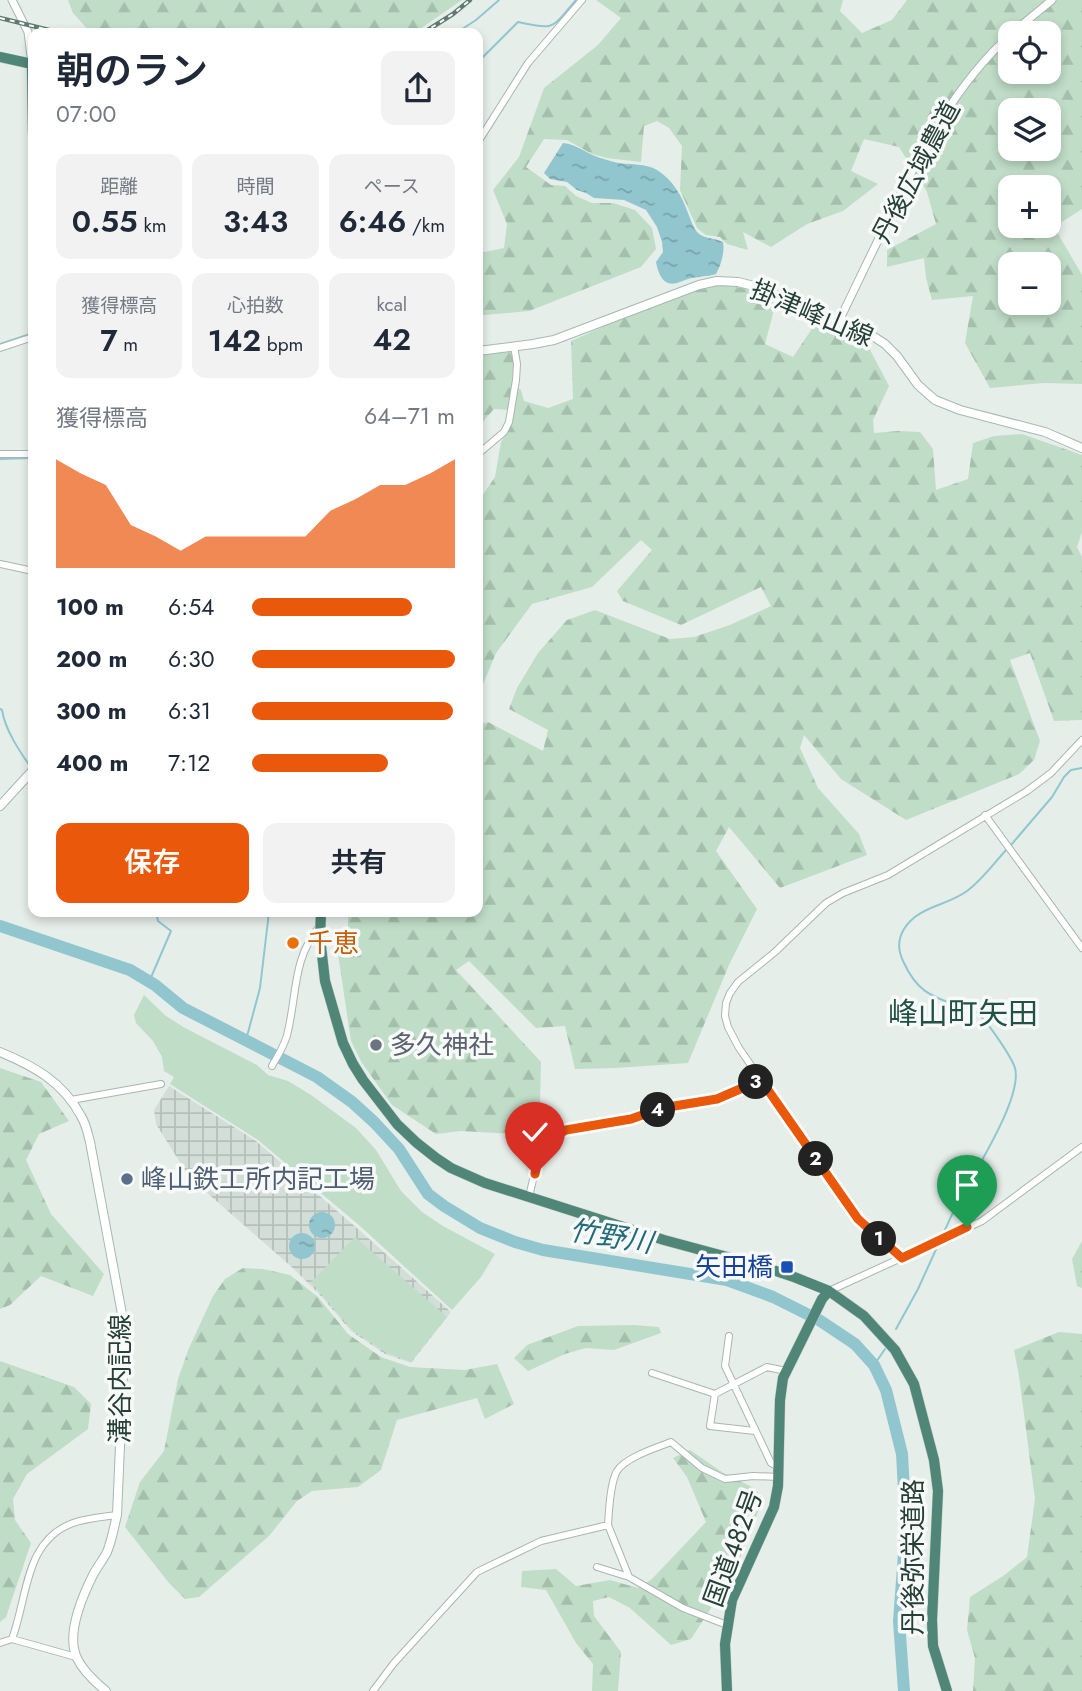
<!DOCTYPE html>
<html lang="ja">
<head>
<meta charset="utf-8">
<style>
  body { margin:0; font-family:Jost,"Noto Sans JP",sans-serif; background:#f2f2f3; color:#1f2937; height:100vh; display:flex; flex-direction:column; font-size:26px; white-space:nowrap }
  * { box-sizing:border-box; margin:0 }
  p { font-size:23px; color:#747a83 }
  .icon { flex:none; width:38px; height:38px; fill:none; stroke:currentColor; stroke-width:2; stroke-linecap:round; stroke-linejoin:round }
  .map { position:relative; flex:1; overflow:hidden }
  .panel { position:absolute; left:28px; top:28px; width:455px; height:889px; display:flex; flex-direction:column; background:#fff; border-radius:14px; box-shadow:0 4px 10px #0003 }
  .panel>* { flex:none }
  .buttons { position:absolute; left:998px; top:21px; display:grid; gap:14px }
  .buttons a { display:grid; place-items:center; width:63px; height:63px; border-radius:14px; background:#fff; box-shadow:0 4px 10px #0003; font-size:35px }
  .pin { position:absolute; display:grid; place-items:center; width:60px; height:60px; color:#fff; margin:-72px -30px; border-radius:50% 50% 50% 0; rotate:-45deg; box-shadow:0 0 7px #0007 }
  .pin .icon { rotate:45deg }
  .km { position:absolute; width:35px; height:35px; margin:-18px; border-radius:50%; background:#222; color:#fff; font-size:19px; line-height:35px; text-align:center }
  .round { display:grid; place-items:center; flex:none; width:74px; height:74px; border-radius:14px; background:#f2f2f3 }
  .summary { display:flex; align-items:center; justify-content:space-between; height:119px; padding:0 28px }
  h1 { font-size:38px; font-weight:600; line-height:52px }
  .stats { display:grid; grid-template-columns:repeat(3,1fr); gap:10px; height:119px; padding:7px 28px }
  .stats div { display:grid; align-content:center; border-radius:14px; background:#f2f2f3; text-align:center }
  .stats b { font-size:30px; font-weight:600 }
  .stats small { font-size:19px; font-weight:400 }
  .stats p { font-size:19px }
  .chart { height:196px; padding:14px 28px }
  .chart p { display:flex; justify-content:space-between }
  .chart svg { width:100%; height:126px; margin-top:7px; fill:#ea580c; opacity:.7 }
  .cta { display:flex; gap:14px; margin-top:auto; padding:14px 28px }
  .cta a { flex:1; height:80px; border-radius:14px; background:#ea580c; color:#fff; font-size:28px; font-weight:600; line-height:80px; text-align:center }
  .cta a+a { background:#f2f2f3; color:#1f2937 }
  ul { padding:0 28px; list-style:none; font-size:23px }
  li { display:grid; grid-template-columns:112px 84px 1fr; align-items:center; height:52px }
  li i { height:18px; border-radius:9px; background:#ea580c }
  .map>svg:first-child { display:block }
  .industrial { fill:url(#industrial-grid) }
  .grass { fill:#c0ddc8 }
  .forest { fill:url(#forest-firs); fill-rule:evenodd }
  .water { fill:url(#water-ripples) }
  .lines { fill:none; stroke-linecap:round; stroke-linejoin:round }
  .stream { stroke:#92c6cf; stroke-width:2 }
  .river { stroke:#92c6cf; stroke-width:12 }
  .minor-casing { stroke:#a9b6b1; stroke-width:8 }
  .tertiary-casing { stroke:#a9b6b1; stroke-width:9 }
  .secondary-casing { stroke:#a5b9b2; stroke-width:10 }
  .trunk-casing { stroke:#c2c9c7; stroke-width:11 }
  .minor { stroke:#fff; stroke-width:6 }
  .tertiary { stroke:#fff; stroke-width:7 }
  .secondary { stroke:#fff; stroke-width:8 }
  .trunk { stroke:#508678; stroke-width:10 }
  .rail-casing { stroke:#607a73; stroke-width:4.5 }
  .rail { stroke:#f7faf8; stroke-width:2; stroke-dasharray:5; stroke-linecap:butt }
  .route-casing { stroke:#fff; stroke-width:14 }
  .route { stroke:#ea580c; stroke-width:9 }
  .food-dot { fill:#e8710a; stroke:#f7faf8; stroke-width:2.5 }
  .worship-dot { fill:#6b7280; stroke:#f7faf8; stroke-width:2.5 }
  .service-dot { fill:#5c6f8a; stroke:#f7faf8; stroke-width:2.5 }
  .transit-dot { fill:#1a4fb4; stroke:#f7faf8; stroke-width:2.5 }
  .labels { text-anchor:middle; stroke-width:7; stroke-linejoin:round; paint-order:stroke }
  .street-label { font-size:26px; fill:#263f38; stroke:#f7faf8 }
  .food-label { font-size:26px; fill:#c56008; stroke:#f7faf8; text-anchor:start }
  .worship-label { font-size:26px; fill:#5b616d; stroke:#f7faf8; text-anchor:start }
  .service-label { font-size:26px; fill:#4e5e75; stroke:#f7faf8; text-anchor:start }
  .transit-label { font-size:26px; fill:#164399; stroke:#f7faf8; text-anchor:end }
  .water-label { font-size:28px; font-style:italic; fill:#226b79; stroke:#f7faf8 }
  .quarter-label { font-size:30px; fill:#225145; stroke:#f7faf8 }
</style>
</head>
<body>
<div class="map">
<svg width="1082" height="1691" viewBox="0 0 1082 1691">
  <defs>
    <pattern id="industrial-grid" width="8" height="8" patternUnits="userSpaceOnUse" patternTransform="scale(1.75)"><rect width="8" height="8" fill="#d4ded9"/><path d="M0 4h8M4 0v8" fill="none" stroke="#b6c0bb"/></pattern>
    <pattern id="forest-firs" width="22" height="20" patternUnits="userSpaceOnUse" patternTransform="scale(1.75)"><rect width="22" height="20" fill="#c0ddc8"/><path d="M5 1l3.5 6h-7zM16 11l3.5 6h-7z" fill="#a5bfad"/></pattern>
    <pattern id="water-ripples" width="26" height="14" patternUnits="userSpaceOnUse" patternTransform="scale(1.75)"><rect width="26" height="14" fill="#92c6cf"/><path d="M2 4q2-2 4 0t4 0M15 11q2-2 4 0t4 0" fill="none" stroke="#77a2a9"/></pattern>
  </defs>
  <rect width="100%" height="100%" fill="#e6eeea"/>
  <!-- industrial -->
  <path class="industrial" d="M169 1086 256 1141 358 1229 451 1312 411 1363 385 1354 351 1331 320 1295 294 1269 189 1177 156 1124 154 1110Z"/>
  <!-- grass -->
  <path class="grass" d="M144 995 166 1016 185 1028 257 1065 268 1075 288 1081 311 1095 356 1128 376 1150 401 1191 422 1212 443 1226 495 1254 481 1277 452 1310 360 1226 258 1140 170 1084 174 1077 164 1071 162 1057 153 1041 136 1023 134 1015Z
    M355 1237 447 1317 411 1362 385 1352 352 1330 311 1282Z"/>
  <!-- forest -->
  <path class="forest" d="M68 0H462L414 33H91L73 13Z
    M596 0H843L840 11 862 33 892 20 907 0H1082V209L1054 227 1082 275V384L1044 383 990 388 965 343 973 296 932 300 926 278 924 258 887 267V250L936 224 927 192 899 147 864 139 851 171 878 184 843 211 807 224 771 247 743 232 748 250 727 244 720 237 706 235 697 228 680 190 682 146 669 128 657 121 644 126 641 162 607 158 592 154 567 140 544 139 526 167 551 185 565 186 576 196 592 203H613L635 210 652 228 656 249 641 267 529 311 485 315 478 314V250L485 252 504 248 507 224 493 190 519 157 544 88 598 45 621 18ZM1010 33H1048V72H1010ZM1010 110H1048V149H1010ZM1010 187H1048V226H1010ZM1010 264H1048V303H1010Z
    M716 285C742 287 754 289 776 302L765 344 793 357 817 321 869 348 889 386 873 420 874 433 898 431 920 432 933 449 936 490 968 479 973 443 994 436 1022 434 1082 455V532L1077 547 1082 557V720L1054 721 1030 653 1010 660 1040 741 1034 760 1019 774 906 820 841 779 804 735 800 748 818 788 859 834 867 855 780 888 729 827 716 851 757 909 729 965 688 1063 616 1068 575 1069 565 1026 536 1028 469 961 456 970 541 1062 540 1103 530 1135 461 1131 436 1134 392 1105 362 1063 351 1041 337 947 348 935V912H478V725L488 722 543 751 548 730 509 709 517 688 538 653 567 620 595 610 670 639 694 637 730 625 771 606 761 587 681 625 623 601 617 591 652 550 641 540 592 587 532 604 496 653 484 682 478 693V502L495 477 501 442 512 423 518 388 521 390 524 401 548 408 573 399 571 341 616 321 701 288Z
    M508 349C521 361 511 394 509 410L494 409 478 427V353Z
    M0 1068 41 1082 69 1121 39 1134 26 1160 51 1214 104 1274 93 1296 41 1276 10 1305 0 1309Z
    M1082 1241V1288L1077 1286 1072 1259Z
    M243 1268 263 1269 290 1275 318 1297 348 1334 381 1357 410 1367 465 1370 497 1364 514 1404 485 1419 477 1398 397 1420 381 1470 358 1487 312 1491 297 1501 269 1536 199 1597 185 1599 169 1583 125 1527 140 1482 164 1451 178 1379 189 1348 213 1296 225 1279Z
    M634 1325 659 1327 661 1333 614 1350 586 1348 565 1354 528 1371 514 1358 527 1345 578 1326Z
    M1059 1332 1082 1334V1691H973L975 1658 967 1630 970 1597 1003 1576 1027 1557 1035 1499 1019 1376 1014 1350Z
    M0 1361 74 1387 91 1404 88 1429 27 1474 13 1499 15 1520 31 1543 6 1617 0 1622Z
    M690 1450 722 1472 756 1489 762 1502 724 1599 715 1602 691 1639 671 1645 630 1608 609 1597 593 1601 594 1616 621 1652 618 1691H592L593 1664 576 1643 546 1590 521 1587 522 1571 556 1569 576 1586 610 1580 638 1588 652 1579 706 1522 687 1477 673 1458Z"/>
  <!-- water -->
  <path class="water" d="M563 143C577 144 590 156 604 159 612 162 622 164 631 164 640 165 648 165 657 170 673 180 682 196 688 213 691 220 693 228 698 233 705 239 715 238 723 242 725 252 721 265 716 274 707 277 697 276 688 279 684 280 681 282 677 283 663 287 658 273 656 262L663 252 662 242 657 227 646 210 624 200 594 198 586 193 577 190 567 182 550 179 544 173Z
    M309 1225a13 13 0 1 1 26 0a13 13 0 1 1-26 0Z
    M289 1246a13 13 0 1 1 26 0a13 13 0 1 1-26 0Z"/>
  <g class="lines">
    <!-- stream -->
    <path class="stream" d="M456 33 476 20 499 0
      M478 62 518 22C556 30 551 29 576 0
      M0 344 33 333
      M0 459 33 458
      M0 709 2 710C5 730 20 752 32 769
      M1011 845 1052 797 1064 777 1071 770 1082 768
      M149 982 171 931 158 921 156 912
      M246 1040 260 988 269 912
      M942 1237C947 1225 952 1214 958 1203 973 1174 1023 1098 1015 1068 1011 1056 986 1019 976 1012 970 1008 962 1007 956 1005 929 996 916 989 904 963 898 951 897 941 904 929 918 906 947 906 967 891 982 880 994 863 1007 849
      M896 1329 918 1289 938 1245
      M874 1365 885 1349"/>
    <!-- river -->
    <path class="river" d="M0 926 130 970 155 985 183 1008 317 1077 352 1102 374 1122 399 1149 428 1194 444 1206 480 1228 515 1242 543 1250 727 1280 773 1297 819 1320 855 1344 874 1365 886 1390 902 1454 906 1526 899 1621 904 1691"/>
    <defs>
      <path id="minor" d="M478 142 528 63 582 0
        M0 348 33 337
        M0 454H33
        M478 454 504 432 509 422 516 380 517 364 514 346
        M0 564 33 571
        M985 815 1082 948
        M272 1066C278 1055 286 1044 288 1031 297 993 293 957 320 926
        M71 1100 161 1084
        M529 1197 540 1149 545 1141 566 1130 630 1119 662 1109 717 1099 761 1080
        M902 1258 891 1251 857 1219 739 1048 728 1027 725 1016 726 1003 730 993 738 982 775 952 826 903 843 893 888 875 1027 791 1051 773 1082 740
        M829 1291 982 1221 1082 1147
        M729 1336 725 1366 771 1463 779 1467
        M652 1373 715 1394 767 1367 786 1371
        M715 1394 710 1426 755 1431
        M608 1525 629 1577 683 1608 727 1625
        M597 1567 629 1577
        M12 1639C28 1597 24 1541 73 1523 87 1518 103 1517 117 1515
        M0 1643 12 1639 76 1657
        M373 1691 394 1663 477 1572 541 1541 608 1525C609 1511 610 1483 617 1471 626 1457 656 1448 671 1442L702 1468 725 1479 753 1476 779 1477"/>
      <path id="tertiary" d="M12 0 28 32 32 64
        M1012 33 1052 0
        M839 321C856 286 873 250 891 214 922 149 956 84 1010 35"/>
      <path id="secondary" d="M478 351 533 344 554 340 699 285 717 281 738 282 758 287 871 335 885 344 897 356 918 385 935 400 960 410 1045 432 1082 448
        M0 806 33 770
        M0 1052C34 1066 63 1082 81 1116 86 1124 88 1134 90 1142L125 1330 117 1515C114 1527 112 1540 107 1552 103 1560 97 1567 93 1575 82 1597 66 1635 77 1658 83 1671 95 1682 106 1691"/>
      <path id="trunk" d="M0 57 32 64 33 133
        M321 912 320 937 325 981 343 1043 353 1064 363 1080 397 1124 417 1143 436 1158 451 1168 485 1183 664 1240 764 1267 794 1277 829 1291 864 1316 895 1350 914 1384 934 1460 938 1491 932 1620 933 1646 947 1691
        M727 1691 725 1644 732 1600 774 1507 778 1486 780 1400 783 1378 822 1299 829 1291"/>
    </defs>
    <!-- minor casing -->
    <use href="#minor" class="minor-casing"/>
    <!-- tertiary casing -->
    <use href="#tertiary" class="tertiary-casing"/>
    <!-- secondary casing -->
    <use href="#secondary" class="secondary-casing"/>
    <!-- trunk casing -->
    <use href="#trunk" class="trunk-casing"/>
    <!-- minor -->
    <use href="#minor" class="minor"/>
    <!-- tertiary -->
    <use href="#tertiary" class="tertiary"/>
    <!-- secondary -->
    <use href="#secondary" class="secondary"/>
    <!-- trunk -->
    <use href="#trunk" class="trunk"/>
    <defs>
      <path id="rail" d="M0 18 61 33
        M423 33 453 14 470 0"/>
    </defs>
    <!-- rail casing -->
    <use href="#rail" class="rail-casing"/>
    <!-- rail -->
    <use href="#rail" class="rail"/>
  </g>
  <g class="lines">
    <defs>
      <path id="route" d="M535 1174 540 1149 545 1141 566 1130 631 1119 662 1108 717 1099 761 1080 858 1219 902 1258 967 1227"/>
    </defs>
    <!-- route casing -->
    <use href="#route" class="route-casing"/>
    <!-- route -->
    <use href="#route" class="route"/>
  </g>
  <!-- markers -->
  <circle class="food-dot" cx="293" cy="943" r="7"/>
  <circle class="worship-dot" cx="376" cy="1045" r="7"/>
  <circle class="service-dot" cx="127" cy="1179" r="7"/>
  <rect class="transit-dot" x="780" y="1260" width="14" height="14" rx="3.5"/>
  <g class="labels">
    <!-- street labels -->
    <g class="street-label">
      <text transform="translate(916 172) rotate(-62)" y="9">丹後広域農道</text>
      <text transform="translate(812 313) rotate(23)" y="9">掛津峰山線</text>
      <text transform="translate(120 1379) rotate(-90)" y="9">溝谷内記線</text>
      <text transform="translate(733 1548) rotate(-70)" y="9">国道482号</text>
      <text transform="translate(913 1557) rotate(-90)" y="9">丹後弥栄道路</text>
    </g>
    <!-- food labels -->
    <g class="food-label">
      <text x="307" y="952">千恵</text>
    </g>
    <!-- worship labels -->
    <g class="worship-label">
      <text x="390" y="1054">多久神社</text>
    </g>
    <!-- service labels -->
    <g class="service-label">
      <text x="141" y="1188">峰山鉄工所内記工場</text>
    </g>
    <!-- transit labels -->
    <g class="transit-label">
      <text x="773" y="1276">矢田橋</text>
    </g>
    <!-- water labels -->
    <g class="water-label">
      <text transform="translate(611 1236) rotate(9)" y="10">竹野川</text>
    </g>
    <!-- quarter labels -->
    <g class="quarter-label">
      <text x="963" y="1024">峰山町矢田</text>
    </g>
  </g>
</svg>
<div class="buttons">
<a><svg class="icon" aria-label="locate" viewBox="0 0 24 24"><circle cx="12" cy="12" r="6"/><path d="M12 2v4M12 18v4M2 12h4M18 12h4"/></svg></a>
<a><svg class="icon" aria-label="layers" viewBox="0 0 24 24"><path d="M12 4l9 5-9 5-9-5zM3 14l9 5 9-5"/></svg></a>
<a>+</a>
<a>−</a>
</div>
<div class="pin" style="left:967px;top:1227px;background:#1e9e55"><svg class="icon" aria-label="arrive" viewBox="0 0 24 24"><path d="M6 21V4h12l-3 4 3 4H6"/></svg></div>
<div class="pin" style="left:535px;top:1174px;background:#d93025"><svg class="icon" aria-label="check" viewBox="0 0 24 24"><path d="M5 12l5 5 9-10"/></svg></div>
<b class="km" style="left:879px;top:1239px">1</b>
<b class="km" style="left:816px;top:1159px">2</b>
<b class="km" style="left:756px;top:1082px">3</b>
<b class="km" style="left:658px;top:1110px">4</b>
<section class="panel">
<div class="summary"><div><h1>朝のラン</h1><p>07:00</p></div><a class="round"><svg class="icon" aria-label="share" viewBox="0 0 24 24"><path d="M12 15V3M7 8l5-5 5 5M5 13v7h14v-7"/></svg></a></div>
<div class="stats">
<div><p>距離</p><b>0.55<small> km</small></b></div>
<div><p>時間</p><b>3:43</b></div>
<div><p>ペース</p><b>6:46<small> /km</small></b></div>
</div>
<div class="stats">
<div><p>獲得標高</p><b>7<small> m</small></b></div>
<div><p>心拍数</p><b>142<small> bpm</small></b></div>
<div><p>kcal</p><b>42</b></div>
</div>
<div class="chart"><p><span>獲得標高</span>64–71 m</p>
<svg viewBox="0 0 160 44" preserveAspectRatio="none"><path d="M0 44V6L10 11L20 15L30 29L40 33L50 38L60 33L70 33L80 33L90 33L100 33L110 24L120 20L130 15L140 15L150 11L160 6V44z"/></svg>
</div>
<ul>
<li><b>100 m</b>6:54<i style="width:79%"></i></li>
<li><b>200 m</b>6:30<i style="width:100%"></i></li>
<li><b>300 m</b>6:31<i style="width:99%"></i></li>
<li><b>400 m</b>7:12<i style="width:67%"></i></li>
</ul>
<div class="cta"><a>保存</a><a>共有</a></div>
</section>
</div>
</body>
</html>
